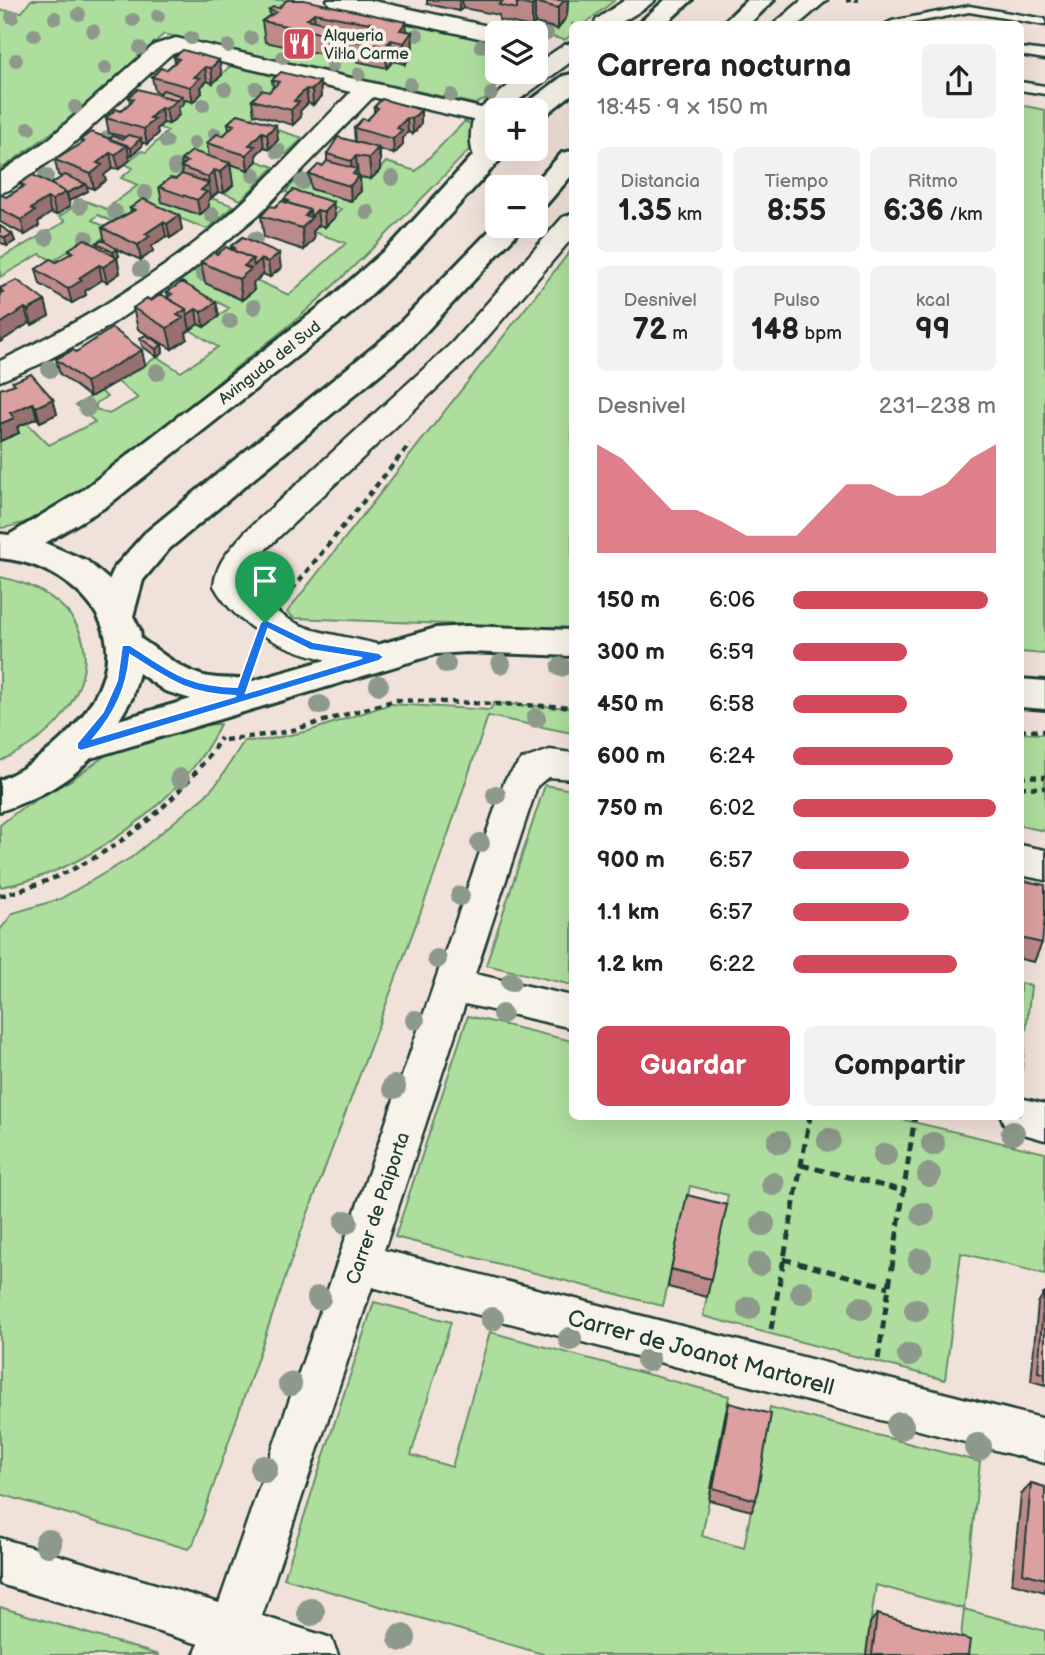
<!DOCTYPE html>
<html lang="es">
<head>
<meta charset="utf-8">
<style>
  body { margin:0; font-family:"Balsamiq Sans",sans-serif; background:#f2f2f2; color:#222; height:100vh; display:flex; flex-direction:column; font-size:26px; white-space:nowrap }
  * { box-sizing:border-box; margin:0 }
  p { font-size:23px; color:#767676 }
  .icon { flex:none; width:38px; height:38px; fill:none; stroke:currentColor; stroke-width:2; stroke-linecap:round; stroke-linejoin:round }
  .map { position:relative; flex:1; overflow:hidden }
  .sheet { position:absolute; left:569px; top:21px; width:455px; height:1099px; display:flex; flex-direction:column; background:#fff; border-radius:10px; box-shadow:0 7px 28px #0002 }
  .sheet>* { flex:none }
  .tools { position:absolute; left:485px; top:21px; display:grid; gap:14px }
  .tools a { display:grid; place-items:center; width:63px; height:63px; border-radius:10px; background:#fff; box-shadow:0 7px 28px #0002; font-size:35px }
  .pin { position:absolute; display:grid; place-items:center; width:60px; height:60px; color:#fff; margin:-72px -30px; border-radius:50% 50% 50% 0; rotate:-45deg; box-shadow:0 0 7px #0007 }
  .pin .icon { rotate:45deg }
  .round { display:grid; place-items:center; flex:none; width:74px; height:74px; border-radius:10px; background:#f2f2f2 }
  .head { display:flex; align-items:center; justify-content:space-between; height:119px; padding:0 28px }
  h1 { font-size:32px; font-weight:800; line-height:52px }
  .stats { display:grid; grid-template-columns:repeat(3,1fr); gap:10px; height:119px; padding:7px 28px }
  .stats div { display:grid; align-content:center; border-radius:10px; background:#f2f2f2; text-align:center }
  .stats b { font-size:30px; font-weight:800 }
  .stats small { font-size:19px; font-weight:400 }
  .stats p { font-size:19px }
  .chart { height:196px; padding:14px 28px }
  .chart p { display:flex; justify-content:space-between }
  .chart svg { width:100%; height:126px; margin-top:7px; fill:#d1495b; opacity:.7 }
  .cta { display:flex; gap:14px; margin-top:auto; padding:14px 28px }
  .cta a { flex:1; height:80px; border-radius:10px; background:#d1495b; color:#fff; font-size:28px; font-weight:800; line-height:80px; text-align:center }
  .cta a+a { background:#f2f2f2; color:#222 }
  ul { padding:0 28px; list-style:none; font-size:23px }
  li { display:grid; grid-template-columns:112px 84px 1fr; align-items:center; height:52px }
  li i { height:18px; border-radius:9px; background:#d1495b }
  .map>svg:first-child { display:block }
  .green { fill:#aede9e; stroke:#668e69; stroke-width:2 }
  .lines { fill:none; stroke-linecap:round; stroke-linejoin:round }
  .lane-casing { stroke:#1f3d34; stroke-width:5 }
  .street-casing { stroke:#1f3d34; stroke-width:5 }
  .secondary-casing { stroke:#1f3d34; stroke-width:6 }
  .path-far2 { stroke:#1f3d34; stroke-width:3.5; stroke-dasharray:5 3.5; stroke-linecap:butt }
  .path-far1 { stroke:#1f3d34; stroke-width:4.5; stroke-dasharray:6 5; stroke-linecap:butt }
  .path { stroke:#1f3d34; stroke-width:5; stroke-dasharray:9 6; stroke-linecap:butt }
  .lane { fill:#f7f3e8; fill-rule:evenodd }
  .street { fill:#f7f3e8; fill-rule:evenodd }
  .secondary { fill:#f7f3e8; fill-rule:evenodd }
  .tree { fill:#8d998a }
  .wall { fill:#bc8a89; stroke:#1f3d34; stroke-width:2 }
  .shaded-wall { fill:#99706f; stroke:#1f3d34; stroke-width:2 }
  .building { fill:#dba09f; stroke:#1f3d34; stroke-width:2; fill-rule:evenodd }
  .route { fill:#1a73e8; stroke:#fff; stroke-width:2; fill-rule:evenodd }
  .labels { text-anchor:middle; stroke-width:7; stroke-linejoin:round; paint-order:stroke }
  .far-poi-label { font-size:16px; fill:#1f3d34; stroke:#f7f3e8; text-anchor:start }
  .far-street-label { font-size:16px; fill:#1f3d34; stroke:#f7f3e8 }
  .street-label { font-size:19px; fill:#1f3d34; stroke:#f7f3e8 }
  .near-street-label { font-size:23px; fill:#1f3d34; stroke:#f7f3e8 }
</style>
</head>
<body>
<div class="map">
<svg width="1045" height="1655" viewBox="0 0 1045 1655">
  <rect width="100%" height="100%" fill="#f1e2d9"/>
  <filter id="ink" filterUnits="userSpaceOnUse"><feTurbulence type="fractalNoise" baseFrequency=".0143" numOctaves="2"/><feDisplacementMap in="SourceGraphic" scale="14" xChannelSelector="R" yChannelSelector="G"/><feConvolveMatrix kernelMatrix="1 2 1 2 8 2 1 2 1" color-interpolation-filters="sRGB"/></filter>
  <g filter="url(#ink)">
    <!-- green -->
    <path class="green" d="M31 0H302L497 43V72H515L491 90 498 94 475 104 164 34 58 128 0 170V10L22 12Z
      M504 0H610L614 1 584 24H572V34L565 40 535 33 545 27 558 29Z
      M230 66 289 80 248 121 303 138 286 154 269 149 277 140 240 129 248 170 257 161 274 167 241 200 224 193 233 185 196 172 204 205 211 198 234 206 207 229 154 208 131 230 98 215 92 220 113 231 91 246 82 242 53 261 40 254 0 277V258L58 226 65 221 59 217 83 200 106 209 138 185 121 178 133 168 125 164 141 151 146 152 168 131 158 127 207 81 213 83Z
      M1020 105 1045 110V654L1020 652Z
      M465 121 473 126V146C416 205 360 263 298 318 274 339 248 357 223 378 173 420 64 523 0 528V441L18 433 15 428 27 423 49 445 95 422 76 405 101 391 107 397 96 403V409L109 414 138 398 117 381 157 357 181 372 218 347 190 330 198 324 204 327 229 308 179 282 201 266 248 287 256 280 289 295 346 243 313 232 319 225 325 227 341 209 285 192 302 174 320 179 312 189 351 201 358 177 371 179 386 162 416 171Z
      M572 249V629L294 618 287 612Z
      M0 577C76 592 112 651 61 718 45 738 22 751 0 761Z
      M494 703 572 708V733L488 716 434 876 301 1232 193 1545 188 1549 0 1494V930L13 913 60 899 132 857 205 796 218 782 244 741 266 740 309 731 390 704 490 710Z
      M220 724C187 799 81 875 0 887V825L19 810 71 780 116 748 190 725Z
      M1020 733 1045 734V831L1020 826Z
      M545 785 572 790V985L486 965Z
      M1020 983 1031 986 1020 1086Z
      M468 1016 572 1041V1116L892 1117 1045 1153V1274L961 1253 945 1380 703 1316 728 1195 690 1186 663 1306 395 1237Z
      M374 1302 451 1322 411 1455 452 1467 490 1332 729 1396 702 1536 744 1548 770 1407 980 1462 964 1609 1045 1631V1655H959L964 1609 876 1585 866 1655H546L284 1578Z
      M0 1607 159 1655H0Z"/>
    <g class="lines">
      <defs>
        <path id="lane" d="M969 6 1045 19V25L969 12 907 24H886L892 21Z
          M1020 48 1045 51V59L1020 55Z
          M1020 82 1045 86V94L1020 90Z"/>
        <path id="street" d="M327 0H369L497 28 507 33H497V42L338 7 330 5Z
          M625 0H655C652 4 622 23 617 24 610 26 601 24 594 24L597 19Z
          M802 0H827L799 24H774Z
          M176 38 481 108 525 72H536V64L564 45 572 43V61L505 110H497L496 137 498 156 495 161 486 163 477 161C469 150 470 133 473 120L373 97 258 215 187 274 101 331 40 364 0 381V361C79 323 155 278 222 221 268 181 308 135 351 92L178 52 170 55 67 149 9 190 0 193V173L49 139 154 45Z
          M572 214V238L472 355 267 548 247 572 246 583C298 641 325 628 390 648L395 657 390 666C376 670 363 667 347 664 295 654 242 635 214 586 217 561 229 551 245 532L452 343 563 217Z
          M550 750 572 753V779L548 777 537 786 475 974 572 996V1028L465 1004 384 1250 1045 1419V1463L372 1287 262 1616 331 1638 338 1655H194L199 1644 0 1584V1538L219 1603 505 780 521 760Z
          M1020 845 1045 850V880L1020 875Z
          M1020 1098 1045 1104V1140L1006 1129 1001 1116H1020Z"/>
        <path id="secondary" d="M665 0H692L665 24H638Z
          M747 0H774L749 24H722Z
          M572 74V94L544 116 536 118V110H522L526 104 563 76Z
          M497 138V149H509L507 152 414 254 348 316 107 506 45 543 87 561 109 580 115 567 145 533 388 335 497 223V226H524L410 349 169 549 143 580 133 616 140 630 141 639C161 652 184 673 209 677 224 680 238 677 253 681L436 628 467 626 572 630V656L467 652 436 654 91 758C66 784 34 800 0 811V780C70 750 153 659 77 591 54 571 30 561 0 558V534L9 535 83 490 326 302 394 242 487 140ZM139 673 165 691 191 699 119 720 132 698Z
          M572 151V175L546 205 536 207V187H531L562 153Z
          M1020 679 1045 681V709L1020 707Z"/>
      </defs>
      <!-- lane casing -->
      <use href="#lane" class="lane-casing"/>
      <!-- street casing -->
      <use href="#street" class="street-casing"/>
      <!-- secondary casing -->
      <use href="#secondary" class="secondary-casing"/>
      <!-- path-far2 -->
      <path class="path-far2" d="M846 1 859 0"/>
      <!-- path-far1 -->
      <path class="path-far1" d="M285 598 410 444
        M1020 730 1045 731
        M225 740 286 732 396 700 572 707
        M1020 776 1045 777
        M1020 787 1045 788
        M0 896C91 873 170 816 221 738"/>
      <!-- path -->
      <path class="path" d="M801 1165 904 1191
        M783 1259 889 1287
        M771 1329 810 1116
        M878 1359 915 1116"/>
      <!-- lane -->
      <use href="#lane" class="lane"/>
      <!-- street -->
      <use href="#street" class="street"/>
      <!-- secondary -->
      <use href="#secondary" class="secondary"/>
    </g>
    <!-- trees -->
    <g class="tree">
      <circle cx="79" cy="14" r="7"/>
      <circle cx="158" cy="16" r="7"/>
      <circle cx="12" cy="17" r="7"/>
      <circle cx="55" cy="18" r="7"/>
      <circle cx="133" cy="20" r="7"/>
      <circle cx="93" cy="31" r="7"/>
      <circle cx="547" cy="34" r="7"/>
      <circle cx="34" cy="35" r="7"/>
      <circle cx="417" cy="35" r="7"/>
      <circle cx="191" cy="38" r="7"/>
      <circle cx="251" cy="38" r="7"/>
      <circle cx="228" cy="46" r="7"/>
      <circle cx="481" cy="46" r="7"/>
      <circle cx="140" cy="48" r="7"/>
      <circle cx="283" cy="57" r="7"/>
      <circle cx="16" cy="60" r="7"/>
      <circle cx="332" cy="66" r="7"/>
      <circle cx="105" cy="68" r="7"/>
      <circle cx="359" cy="74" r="7"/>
      <circle cx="410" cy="84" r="7"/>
      <circle cx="256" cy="88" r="7"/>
      <circle cx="225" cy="89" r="7"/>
      <circle cx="491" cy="94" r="7"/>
      <circle cx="451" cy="95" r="7"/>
      <circle cx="203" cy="105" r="7"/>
      <circle cx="75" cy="107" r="7"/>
      <circle cx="29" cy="128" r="7"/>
      <circle cx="215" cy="134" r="7"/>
      <circle cx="108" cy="137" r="7"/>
      <circle cx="166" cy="142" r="7"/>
      <circle cx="194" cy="143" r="7"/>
      <circle cx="278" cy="151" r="8"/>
      <circle cx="175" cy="167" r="8"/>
      <circle cx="254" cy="175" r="8"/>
      <circle cx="46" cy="176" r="8"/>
      <circle cx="392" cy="178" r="8"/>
      <circle cx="302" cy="182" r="8"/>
      <circle cx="145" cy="193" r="8"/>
      <circle cx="80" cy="206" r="8"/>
      <circle cx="115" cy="212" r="8"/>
      <circle cx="367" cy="212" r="8"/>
      <circle cx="212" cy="215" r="8"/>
      <circle cx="46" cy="238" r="8"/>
      <circle cx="86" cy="238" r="8"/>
      <circle cx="255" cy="239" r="8"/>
      <circle cx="141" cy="269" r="8"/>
      <circle cx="203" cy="274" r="8"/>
      <circle cx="254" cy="307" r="8"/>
      <circle cx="230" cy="321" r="8"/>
      <circle cx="50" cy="369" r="9"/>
      <circle cx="157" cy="372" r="9"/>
      <circle cx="87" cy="408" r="9"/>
      <circle cx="446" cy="664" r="10"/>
      <circle cx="501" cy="664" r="10"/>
      <circle cx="561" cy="667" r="10"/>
      <circle cx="379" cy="685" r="10"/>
      <circle cx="320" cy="705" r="10"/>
      <circle cx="536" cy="718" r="10"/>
      <circle cx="180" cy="778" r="10"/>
      <circle cx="496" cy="795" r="10"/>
      <circle cx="480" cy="843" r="10"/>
      <circle cx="460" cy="896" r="10"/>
      <circle cx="437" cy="959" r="10"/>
      <circle cx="511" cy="982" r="10"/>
      <circle cx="502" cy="1014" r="10"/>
      <circle cx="415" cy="1020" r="10"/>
      <circle cx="394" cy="1087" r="12"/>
      <circle cx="1013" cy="1133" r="12"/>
      <circle cx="829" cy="1140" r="12"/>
      <circle cx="779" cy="1142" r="12"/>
      <circle cx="933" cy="1144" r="12"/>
      <circle cx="885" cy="1155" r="12"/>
      <circle cx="929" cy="1175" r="12"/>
      <circle cx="773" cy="1184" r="12"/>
      <circle cx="923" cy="1214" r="12"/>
      <circle cx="346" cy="1222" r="12"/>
      <circle cx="763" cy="1224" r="12"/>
      <circle cx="920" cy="1260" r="12"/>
      <circle cx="759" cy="1264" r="12"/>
      <circle cx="802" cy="1292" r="12"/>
      <circle cx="319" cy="1298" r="12"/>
      <circle cx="749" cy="1308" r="12"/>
      <circle cx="861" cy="1308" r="12"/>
      <circle cx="916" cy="1310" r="12"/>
      <circle cx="492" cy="1319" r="12"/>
      <circle cx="570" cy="1339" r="12"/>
      <circle cx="909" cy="1355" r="12"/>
      <circle cx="648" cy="1360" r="12"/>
      <circle cx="290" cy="1384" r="12"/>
      <circle cx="900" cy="1426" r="14"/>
      <circle cx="978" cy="1447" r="14"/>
      <circle cx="264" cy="1469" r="14"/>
      <circle cx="48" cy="1543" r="14"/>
      <circle cx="311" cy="1612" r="14"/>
      <circle cx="402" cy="1638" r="14"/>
    </g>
    <!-- wall -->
    <path class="wall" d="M427 0H568L567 16 558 29 535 23 532 27 499 20V15L463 8 459 11 427 4Z
      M279 8 406 22 407 31 412 32 413 53 405 64 393 61 387 68 265 42 262 21 270 15 269 10Z
      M183 50 222 75 213 83 207 81 201 87 202 93 193 102 183 99 184 103 178 108 179 115 169 124 163 123 157 129 158 134 147 144 141 142 142 146 132 155 129 154 130 160 119 169 113 168 104 175 106 180 94 189 86 186 88 191 69 201 68 200 70 206 56 215 51 213 43 218 38 222 39 226 25 235 0 222V196L6 197 22 187 20 183 51 184 62 177 58 175 55 160 81 144 80 140 123 139 125 137 109 133 106 118 121 111 130 103 129 97 158 95 160 93 155 91 152 77 166 70 175 62 174 57Z
      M272 80 320 82 321 97 313 105 308 103 300 111 301 117 293 125 254 114 252 100 269 92 273 87Z
      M382 99 421 124 413 134 408 132 403 138V145L394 154 378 149 381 161 379 162 380 170 371 179 360 177 361 191 351 201 311 189 309 174 323 166 327 161V154L355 142 354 128 367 120 374 113V107Z
      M238 114 278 140 269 149 264 147 256 155 257 161 248 170 230 164 233 185 224 193 218 192 208 201 209 206 200 215 162 202 159 187 176 179 182 174 181 160 209 157 207 143 223 136 229 130 228 123Z
      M284 199 333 202 335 217 325 227 319 225 313 231 314 239 304 250 264 237 261 216 284 202Z
      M130 208 179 215 182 230 170 238 166 236 152 246 153 251 141 260 117 249 119 256 117 258 120 273 107 282 102 280 85 291 86 295 72 303 40 284 36 269 56 262 70 254 69 249 98 247 97 243 105 242 102 228 131 212Z
      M0 226 12 234 15 241 7 246 0 242Z
      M231 246 281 268 270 277 263 274 253 283 254 290 242 300 205 283 201 262 217 254 231 250Z
      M0 288 45 301 49 316 32 325 29 323 0 342Z
      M167 292 216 302 219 316 204 327 198 324 186 333 187 339 172 349 138 329 133 308 151 301 167 298 168 297Z
      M140 338 162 345 163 353 157 357 142 346Z
      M76 352 145 365 90 397 60 374 56 359Z
      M13 382 53 399 57 414 40 422 37 418 17 427 19 433 0 441 14 384Z
      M1020 880 1042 943 1034 962 1020 959Z
      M671 1269 711 1279 707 1297 668 1287Z
      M1044 1293H1045V1385L1031 1381 1038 1303Z
      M729 1403 756 1500 752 1511 709 1500 725 1416Z
      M1031 1483 1045 1487V1592L1012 1583 1021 1495Z
      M877 1614 968 1655H866L870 1623Z"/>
    <!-- shaded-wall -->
    <path class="shaded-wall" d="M459 0H462L463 8 459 11Z
      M564 0H568L567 16 558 29V8Z
      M535 2V23L532 27V6Z
      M314 13 316 32 307 19Z
      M406 22 407 38 412 32 413 53 405 64 404 43 400 30Z
      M391 40 393 61 387 68 385 47Z
      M219 60 222 75 213 83 211 68Z
      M205 67 207 81 201 87 202 93 193 102 190 87 194 77Z
      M320 82 321 97 313 105 312 90Z
      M306 89 308 103 300 111 301 117 293 125 291 110 294 101Z
      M182 96 184 103 178 108 179 115 169 124 166 109Z
      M161 108 163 123 157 129 158 134 147 144 144 129 150 118Z
      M421 110V124L413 134 412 119Z
      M407 118 408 132 403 138V145L394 154 393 139 397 128Z
      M276 125 278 140 269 149 267 134Z
      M262 132 264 147 256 155 257 161 248 170 246 155 249 145Z
      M141 138 142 146 132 155 131 148Z
      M127 145 130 160 119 169 115 155Z
      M378 148 379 155 380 153V170L371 179 369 158Z
      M110 153 113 168 104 175 106 180 94 189 91 174 97 163Z
      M356 156 358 177 359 176 361 191 351 201 350 186 353 182 351 161Z
      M230 163 233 185 224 193 220 172Z
      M214 170 218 192 211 198 208 177Z
      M209 183 211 198 208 201 209 206 200 215 197 200 201 190Z
      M86 184 88 191 69 201 67 193Z
      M66 192 70 206 56 215 52 200Z
      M47 198 51 213 38 222 39 226 25 235 21 220 31 209Z
      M333 202 335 217 325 227 324 212Z
      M310 210H317L319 225 313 231 314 239 304 250 302 228 305 216Z
      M179 215 182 230 170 238 167 224Z
      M163 222 166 236 152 246 153 251 141 260 138 245 145 234Z
      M12 234 15 241 7 246 5 238Z
      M117 249 119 256 115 259 113 252Z
      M279 253 281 268 270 277 268 262Z
      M117 258 120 273 107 282 103 267Z
      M253 259H261L263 274 253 283 254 290 242 300 239 279 244 266Z
      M99 265 102 280 85 291 86 295 72 303 68 289 79 278Z
      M45 301 49 316 32 325 28 310Z
      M216 302 219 316 204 327 201 312Z
      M25 308 29 323 0 342V324Z
      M186 309 190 330 186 333 187 339 172 349 167 328 177 315Z
      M196 309 198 324 190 330 187 315Z
      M162 345 163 353 157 357 156 349Z
      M142 350 145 365 90 397 86 382Z
      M53 399 57 414 40 422 36 407Z
      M33 403 37 418 17 427 19 433 0 441V424L10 413Z"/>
    <!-- building -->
    <path class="building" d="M287 0H304L406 22 400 30 412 32 404 43 391 40 385 47 262 21 276 12 269 10 273 7 279 8ZM314 13 345 19 371 23 363 33 307 19Z
      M495 0H520L517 3V9L499 5 502 2Z
      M520 0H564L558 8 535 2 532 6 517 3Z
      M183 50 219 60 211 68 205 67 194 77 200 78 190 87 152 77 161 68 166 70 173 64 179 59 174 57Z
      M281 72 320 82 312 90 306 89 294 101 299 102 291 110 252 100 262 90 269 92 279 82 272 80Z
      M138 89 177 100 166 109 161 108 155 113 150 118 155 119 144 129 106 118 116 109 121 111 134 99 129 97Z
      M163 90 182 96 177 101 158 95Z
      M382 99 421 110 412 119 407 118 397 128 402 130 393 139 354 128 362 119 367 120 372 115 378 108 374 107Z
      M238 114 276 125 267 134 262 132 249 145 255 146 246 155 207 143 217 134 223 136 234 125 228 123Z
      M91 132 127 145 115 155 110 153 97 163 102 165 91 174 55 160 84 142 80 140Z
      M128 135 141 138 131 148 109 139 113 136 123 139Z
      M338 137 378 148 369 158 356 156 351 161 327 154Z
      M192 151 230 163 220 172 214 170 208 177 181 167 187 162 181 160Z
      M327 161 357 169 353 174 359 176 350 186 309 174 318 165 323 166Z
      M182 174 209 183 201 190 207 192 197 200 159 187 170 178 176 179Z
      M33 175 66 192 52 200 47 198 39 203 31 209 35 211 21 220 0 209V196L2 195 6 197 25 186 20 183Z
      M65 175 86 184 67 193 51 184Z
      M293 190 333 202 324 212 317 210 311 217 310 210 287 203 289 201 284 199Z
      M143 199 179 215 167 224 163 222 145 234 150 236 138 245 102 228 135 210 130 208Z
      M282 201 310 210 305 216 312 217 302 228 261 216 270 206 275 207Z
      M0 226 12 234 5 238 0 235Z
      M243 237 279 253 268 262 261 259 254 266 253 259 232 250 235 248 231 246Z
      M85 239 117 258 103 267 99 265 79 278 82 280 68 289 36 269 51 259 56 262 73 252 69 249Z
      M102 240 117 249 113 252 97 243Z
      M226 247 253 259 244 266 251 269 239 279 201 262 213 252 217 254Z
      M17 280 45 301 28 310 25 308 0 324V293L3 292 0 288Z
      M182 282 216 302 201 312 196 309 187 315 186 309 167 298 172 294 167 292Z
      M161 294 186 309 177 315 183 318 167 328 133 308 147 298 151 301Z
      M112 328 142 350 86 382 56 359 73 350 76 352Z
      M146 335 162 345 156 349 140 338Z
      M31 374 53 399 36 407 33 403 10 413 14 418 0 424V389L15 384 13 382Z
      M1020 880 1045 885V917L1042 943 1020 938Z
      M687 1195 727 1205 711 1279 671 1269Z
      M1044 1293H1045V1374L1038 1372Z
      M729 1403 771 1414 756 1500 713 1488Z
      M1031 1483 1045 1487V1579L1023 1573Z
      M877 1614 970 1640 968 1655H872Z"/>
  </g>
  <!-- route -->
  <path class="route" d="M265 619 313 642 379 653 384 657 379 661 81 751 77 749V743L103 712 117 681 122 645H130C171 671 186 686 237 687L260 623ZM268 629 310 650 362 658 246 693ZM130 655C170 681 188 694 236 696L94 738C115 713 127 688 130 655Z"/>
  <!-- icons -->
  <defs>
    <symbol id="restaurant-square" viewBox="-11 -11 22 22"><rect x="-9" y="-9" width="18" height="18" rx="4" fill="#d1495b" stroke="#f7f3e8"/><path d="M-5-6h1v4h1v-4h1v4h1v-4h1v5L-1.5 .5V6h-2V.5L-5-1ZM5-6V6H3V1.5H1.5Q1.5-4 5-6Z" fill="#fff"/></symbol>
  </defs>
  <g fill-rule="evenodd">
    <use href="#restaurant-square" x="280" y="25" width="38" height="38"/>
  </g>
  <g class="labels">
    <!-- far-poi labels -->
    <g class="far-poi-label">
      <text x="324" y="41">Alqueria<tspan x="324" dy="18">Vil·la Carme</tspan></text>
    </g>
    <!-- far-street labels -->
    <g class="far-street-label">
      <text transform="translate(269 362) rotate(-38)" y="6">Avinguda del Sud</text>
    </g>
    <!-- street labels -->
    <g class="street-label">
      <text transform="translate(377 1208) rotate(-71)" y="7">Carrer de Paiporta</text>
    </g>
    <!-- near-street labels -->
    <g class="near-street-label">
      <text transform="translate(701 1352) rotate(15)" y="8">Carrer de Joanot Martorell</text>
    </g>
  </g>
</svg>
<div class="tools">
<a><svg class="icon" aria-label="layers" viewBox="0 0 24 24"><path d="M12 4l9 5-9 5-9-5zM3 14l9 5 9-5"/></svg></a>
<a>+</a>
<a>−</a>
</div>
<div class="pin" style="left:265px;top:623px;background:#1e9e55"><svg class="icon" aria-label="arrive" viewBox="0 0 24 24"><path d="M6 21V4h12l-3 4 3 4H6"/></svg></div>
<section class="sheet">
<div class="head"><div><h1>Carrera nocturna</h1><p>18:45 · 9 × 150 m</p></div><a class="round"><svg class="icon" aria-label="share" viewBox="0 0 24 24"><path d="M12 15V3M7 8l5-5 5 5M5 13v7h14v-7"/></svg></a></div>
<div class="stats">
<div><p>Distancia</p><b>1.35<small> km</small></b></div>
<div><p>Tiempo</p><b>8:55</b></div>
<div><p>Ritmo</p><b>6:36<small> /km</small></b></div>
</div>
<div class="stats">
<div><p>Desnivel</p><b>72<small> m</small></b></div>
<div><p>Pulso</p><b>148<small> bpm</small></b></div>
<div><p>kcal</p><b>99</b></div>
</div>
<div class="chart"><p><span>Desnivel</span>231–238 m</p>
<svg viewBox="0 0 160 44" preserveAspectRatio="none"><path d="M0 44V6L10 11L20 20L30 29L40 29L50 33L60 38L70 38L80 38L90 29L100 20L110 20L120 24L130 24L140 20L150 11L160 6V44z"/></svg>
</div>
<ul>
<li><b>150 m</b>6:06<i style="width:96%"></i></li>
<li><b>300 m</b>6:59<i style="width:56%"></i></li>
<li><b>450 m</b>6:58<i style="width:56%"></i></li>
<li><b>600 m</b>6:24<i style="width:79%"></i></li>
<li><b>750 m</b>6:02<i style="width:100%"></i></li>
<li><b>900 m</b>6:57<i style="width:57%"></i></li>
<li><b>1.1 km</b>6:57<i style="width:57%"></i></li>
<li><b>1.2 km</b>6:22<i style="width:81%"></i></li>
</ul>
<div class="cta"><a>Guardar</a><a>Compartir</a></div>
</section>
</div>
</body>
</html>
